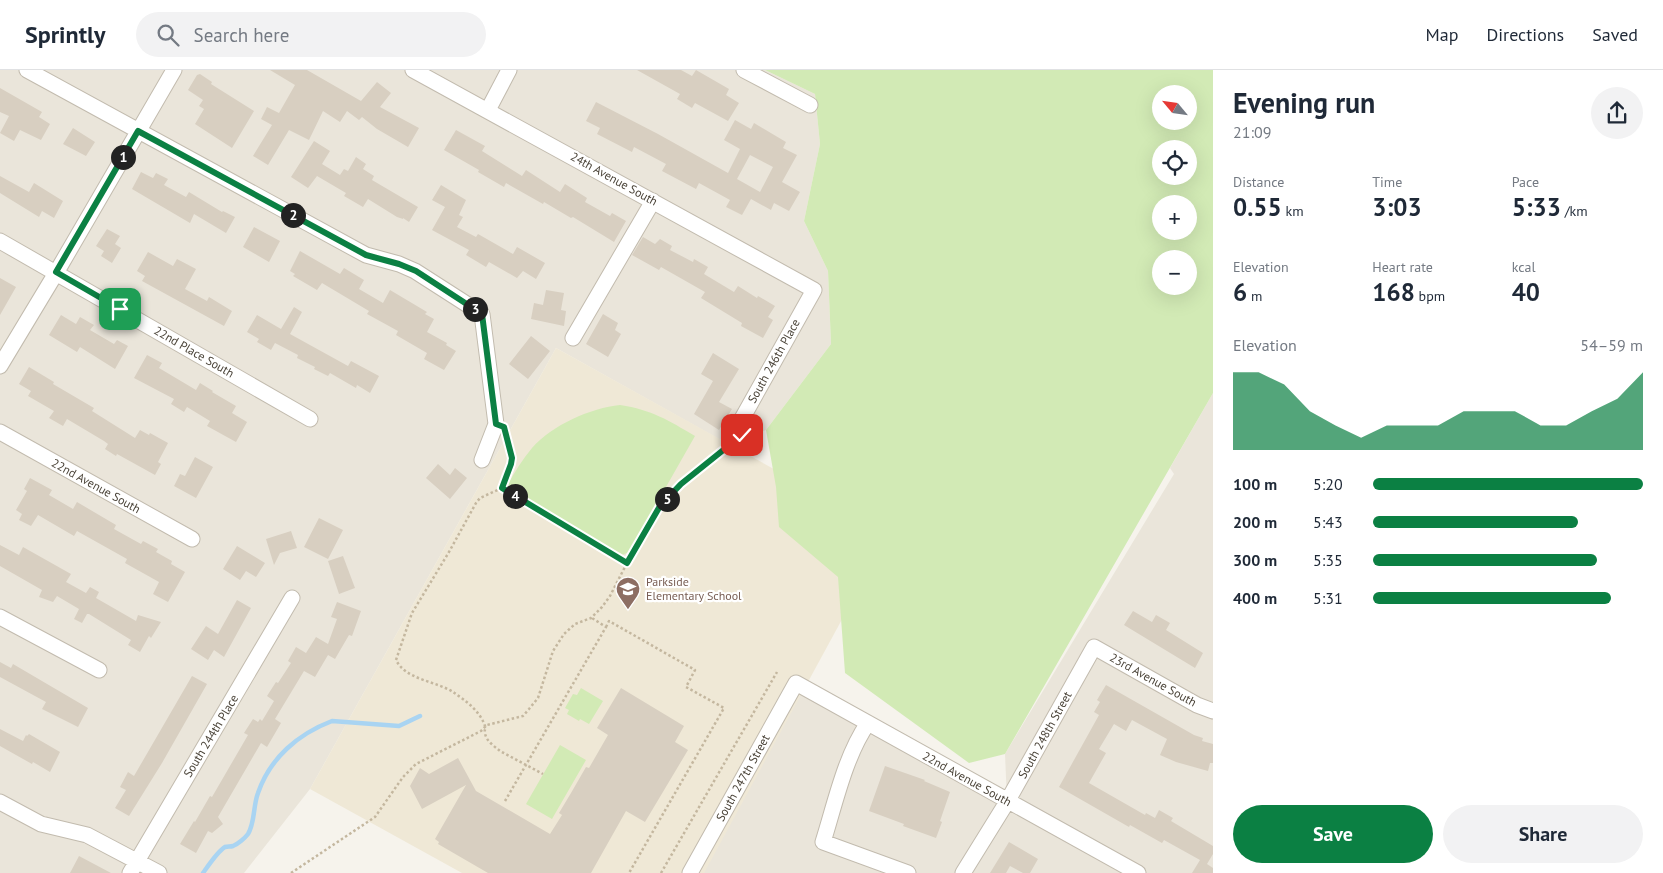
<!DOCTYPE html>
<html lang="en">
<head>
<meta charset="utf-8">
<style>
  body { margin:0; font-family:"PT Sans",sans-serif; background:#f2f2f3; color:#1f2937; height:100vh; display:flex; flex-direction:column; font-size:19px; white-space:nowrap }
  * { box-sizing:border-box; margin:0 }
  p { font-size:16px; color:#747a83 }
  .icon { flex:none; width:28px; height:28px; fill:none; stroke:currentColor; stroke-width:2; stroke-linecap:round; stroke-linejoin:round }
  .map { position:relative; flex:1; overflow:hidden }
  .side { display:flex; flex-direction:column; background:#fff; width:450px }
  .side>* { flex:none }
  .needle { width:32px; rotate:299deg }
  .tools { position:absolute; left:1152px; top:15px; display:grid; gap:10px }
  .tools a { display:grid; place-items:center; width:45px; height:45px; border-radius:50%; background:#fff; box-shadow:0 5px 20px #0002; font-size:25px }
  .pin { position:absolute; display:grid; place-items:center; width:42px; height:42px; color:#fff; margin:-21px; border-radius:10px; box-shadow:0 2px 8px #0006 }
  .km { position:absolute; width:25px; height:25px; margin:-12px; border-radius:50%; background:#222; color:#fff; font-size:14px; line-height:25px; text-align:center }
  .round { display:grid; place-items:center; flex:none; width:52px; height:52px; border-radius:26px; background:#f2f2f3 }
  .head { display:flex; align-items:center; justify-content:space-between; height:85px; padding:0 20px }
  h1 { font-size:28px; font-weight:700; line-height:38px }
  .stats { display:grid; grid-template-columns:repeat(3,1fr); gap:8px; height:85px; padding:5px 20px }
  .stats div { display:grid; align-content:center }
  .stats b { font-size:25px; font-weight:700 }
  .stats small { font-size:14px; font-weight:400 }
  .stats p { font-size:14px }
  .chart { height:140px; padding:10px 20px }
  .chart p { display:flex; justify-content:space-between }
  .chart svg { width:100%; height:90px; margin-top:5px; fill:#0b8043; opacity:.7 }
  .action { display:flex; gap:10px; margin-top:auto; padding:10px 20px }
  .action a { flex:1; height:58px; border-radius:30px; background:#0b8043; color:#fff; font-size:20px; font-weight:700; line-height:58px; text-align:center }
  .action a+a { background:#f2f2f3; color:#1f2937 }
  ul { padding:0 20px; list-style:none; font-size:16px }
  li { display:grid; grid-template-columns:80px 60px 1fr; align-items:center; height:38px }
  li i { height:12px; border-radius:6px; background:#0b8043 }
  header { display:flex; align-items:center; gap:30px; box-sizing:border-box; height:70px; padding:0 25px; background:#fff; border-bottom:1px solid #e0e1e3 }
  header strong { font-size:24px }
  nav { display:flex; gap:28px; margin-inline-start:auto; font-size:18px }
  .search { width:350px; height:45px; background:#f2f2f3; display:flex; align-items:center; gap:12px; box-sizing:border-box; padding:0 18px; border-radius:28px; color:#747a83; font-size:19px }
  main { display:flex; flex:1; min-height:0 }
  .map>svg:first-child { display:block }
  .residential { fill:#eae5da }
  .education { fill:#efe8d6 }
  .green { fill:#d2eab5; fill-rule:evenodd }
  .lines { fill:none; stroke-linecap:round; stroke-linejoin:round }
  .stream { stroke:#a9d4f2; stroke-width:4.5 }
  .building { fill:#d8cfc1; fill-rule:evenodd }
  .minor-casing { stroke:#c2bbae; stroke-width:17 }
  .path { stroke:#c4b79f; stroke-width:2.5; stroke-dasharray:2.5 2.5; stroke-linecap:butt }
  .minor { stroke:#fff; stroke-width:15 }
  .route-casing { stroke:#fff; stroke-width:10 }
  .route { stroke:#0b8043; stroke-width:6 }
  .labels { text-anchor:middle; stroke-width:4.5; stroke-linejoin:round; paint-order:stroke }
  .street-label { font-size:12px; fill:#4b4439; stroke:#fff }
  .education-label { font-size:12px; fill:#785e54; stroke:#fff; text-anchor:start }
</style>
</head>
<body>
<header>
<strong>Sprintly</strong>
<div class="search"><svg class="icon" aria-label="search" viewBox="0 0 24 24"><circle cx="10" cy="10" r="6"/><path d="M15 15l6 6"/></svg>Search here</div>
<nav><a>Map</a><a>Directions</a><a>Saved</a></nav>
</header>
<main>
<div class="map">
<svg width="1213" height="803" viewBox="0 0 1213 803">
  <rect width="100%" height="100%" fill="#f6f3ec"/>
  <!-- residential -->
  <path class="residential" d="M0 0H765L815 24 820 74 804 151 828 201 831 274 766 360 728 374 556 278 310 719 244 803H0Z
    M1213 323V803H701L796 613 1007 731 1005 684 1174 404 1170 398Z"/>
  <!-- education -->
  <path class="education" d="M556 278 889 463 704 803H462L310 719Z"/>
  <!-- green -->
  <path class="green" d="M765 0H1213V323L1005 684 969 693 845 603 838 507 779 457 776 417 766 360 831 274 828 201 804 151 820 74 815 24ZM1161 24H1189V51H1161ZM1161 79H1189V106H1161ZM1161 134H1189V161H1161ZM1161 189H1189V216H1161Z
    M620 335C652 340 668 350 695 366L629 482 622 485 507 416C514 403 522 390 532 378 552 355 591 338 620 335Z
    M581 618 603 631 589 654 580 649 579 651 567 644 569 640 565 638 573 624 577 625Z
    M560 675 586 690 552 749 526 734Z"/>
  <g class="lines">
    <!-- stream -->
    <path class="stream" d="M203 803C208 796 218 781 225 777 228 776 230 777 233 776 238 774 245 768 248 764 255 753 253 736 258 723 270 688 298 664 332 651L399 656 420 646"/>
  </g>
  <!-- building -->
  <path class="building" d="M270 0H307L361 31 377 12 391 23 380 37 419 58 408 77 377 59 362 47 359 50 347 41 340 52 323 41 309 70 289 60 268 95 253 86 272 55 261 49 267 37 279 43 295 15Z
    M637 0H681L692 6 696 0 729 19 726 25 739 33 728 51 695 33 692 38 677 29 680 24Z
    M200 4 212 12 211 14 254 41 232 78 195 54 204 39 199 36 203 30 188 20 197 5Z
    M0 18 42 42 39 47 50 54 41 70 20 60 14 71 0 63 9 46 0 42Z
    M596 32 658 64 728 103 740 79 724 70 735 50 751 59 754 53 786 72 783 78 797 85 782 112 800 122 789 141 774 133 771 140 751 129 742 145 726 137 730 130 699 113 696 119 662 101 666 94 634 77 632 82 597 64 600 58 586 51ZM750 85 773 97 760 122 737 109Z
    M73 58 95 72 86 86 63 74Z
    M456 60 485 76 482 81 522 106 526 100 560 122 565 114 587 128 585 132 610 146 612 143 626 151 614 172 573 147 571 148 544 132 543 134 506 113 504 117 478 102 479 100 444 80Z
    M314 71 330 81 322 94 340 105 344 99 348 101 356 87 366 94 363 99 374 106 372 110 418 137 409 152 403 148V149L397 147 368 129 363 137 344 126 346 123 317 106 308 118 291 107Z
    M141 102 153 108 156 103 168 109 164 115 186 127 189 122 222 142 223 141 235 147 226 163 194 144 190 153 132 119Z
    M0 106 29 122 34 113 63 131 54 148 42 141 39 147 0 123Z
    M441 115 466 130 459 145 463 147 457 157 476 167 478 164 513 184 517 177 545 193 536 209 523 201 517 208 489 192 486 197 466 185 469 180 432 160 445 137 432 130Z
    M254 157 280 171 269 192 243 177Z
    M107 159 120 166 115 174 121 178 112 193 101 186 104 181 96 176Z
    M643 167 655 174 660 169 672 176 670 180 693 192 694 189 708 197 704 204 734 222 738 216 757 228 758 226 775 236 768 247 773 250 763 268 741 256 742 253 701 228 705 222 661 197 659 200 632 185Z
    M300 181 340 204 344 198 364 210 359 219 383 233 390 220 427 242 425 244 434 249 427 262 447 273 446 275 456 281 444 300 424 289 427 283 396 265 398 261 367 244 369 241 322 213 317 220 293 206 295 204 290 201Z
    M148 182 173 196 177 189 196 199 185 219 207 231 209 227 232 241 224 256 142 211 145 206 137 201Z
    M0 208 16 217 0 245Z
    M546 220 564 223 561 240 566 241 564 256 531 249 534 233 543 235Z
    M294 237 302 242 290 264 348 296 351 291 379 306 370 323 357 315 356 318 330 303 328 306 314 299 315 297 297 288 298 285 275 273 271 280 257 272 259 269 247 262 257 245 281 259Z
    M603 244 618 253 615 260 621 264 608 287 586 274Z
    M61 245 76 254 80 247 94 255 90 260 114 274 117 270 128 276 115 299 80 277 77 282 49 265Z
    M531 266 550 281 528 309 509 294Z
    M713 283 739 299 719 332 732 339 719 360 694 344 713 311 701 304Z
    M147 285 162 293 159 298 196 320 200 313 213 321 212 322 236 336 232 343 247 352 236 372 207 356 210 351 187 337 184 342 171 334 174 329 134 308Z
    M29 297 54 312 53 314 94 338 92 341 135 368 140 360 149 365 150 363 168 373 158 392 161 394 155 405 117 384 116 386 105 379 108 374 104 371 67 349 63 356 49 348 54 341 28 326 31 321 19 314Z
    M195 387 213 397 196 428 174 416 180 404 185 406Z
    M438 394 450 405 455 398 467 408 450 429 426 408Z
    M30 408 52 420 49 425 73 439 77 432 116 455 114 459 141 474 143 471 158 479 156 482 172 491 171 494 185 502 168 532 153 524 159 512 125 493 127 489 77 461 74 466 38 445 31 456 19 450 22 444 16 440 27 421 24 419Z
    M319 448 343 460 328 489 304 477Z
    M291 461 297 478 280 483 274 495 266 469Z
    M0 475 19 485 23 477 71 504 66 512 86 523 90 517 99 522 96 528 136 551 138 545 161 552 151 568 149 566 140 582 128 575 131 570 89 544H87L82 553 74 549 79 539 57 526 53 532 39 527 42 520 0 496Z
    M237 476 265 493 256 507 246 501 240 510 223 499Z
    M343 486 355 518 339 524 328 491Z
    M237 530 251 538 224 587 214 580 208 590 191 579 206 556 218 564Z
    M337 532 361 541 352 566 349 565 335 589 328 585 315 607 304 601 275 649 281 653 267 677 261 673 218 747 223 754 212 763 208 761 196 783 180 774 194 751 195 752 210 726 212 727 248 665 244 663 253 649 258 652 260 649 262 651 274 631 267 626 276 612 278 613 291 593 288 591 296 577 306 583 316 567 328 574 337 549 331 547Z
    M1133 541 1152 552 1156 545 1170 553 1166 560 1203 583 1195 598 1124 555Z
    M0 592 11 598 13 594 88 638 78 657 42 639 46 632 0 607Z
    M192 606 207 614 162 693 129 746 115 738 126 720 120 717 128 702 134 706Z
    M1106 615 1194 665 1203 668 1202 671 1213 674V693H1210L1208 701 1176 692 1160 685 1167 669 1132 650 1126 661 1114 654 1099 679 1106 683 1089 713 1145 745 1146 743 1155 748 1159 740 1173 748 1171 751 1213 776V784L1207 794 1213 798V803H1192L1200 790 1164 770 1162 773 1130 755 1129 757 1059 717 1099 645 1094 642 1100 632 1097 630Z
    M621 618 684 656 675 672 688 680 645 752 626 741 591 803H488L438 774 439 772 435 769 466 715 422 739 410 716 420 698 429 704 458 688 476 721 550 764 562 745 559 743 571 723 586 697 589 698 608 665 597 658Z
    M0 659 23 671 26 665 27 666 29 664 60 682 50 702 33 692 32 694 0 676Z
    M885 696 925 710 924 711 950 722 940 751 942 752 936 768 903 756 904 754 869 741Z
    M1009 772 1038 789 1030 803H1023L1010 796 1006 803H990Z
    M79 786 111 803H70Z"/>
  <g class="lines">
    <defs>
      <path id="minor" d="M27 0 366 185 399 194 415 201 482 244 496 354 482 390
        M413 0 814 220 734 363
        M744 0 810 35
        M488 40 509 0
        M0 171 310 349
        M573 268 653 131
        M0 296 56 203 174 0
        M0 362 192 469
        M0 547 99 600
        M868 653C845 686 835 734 823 772L908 803
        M0 732 41 754 87 765 159 803
        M130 803 292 528
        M690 803 796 613 1138 803
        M963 803 1007 732 1094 577 1197 635 1213 641"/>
    </defs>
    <!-- minor casing -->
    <use href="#minor" class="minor-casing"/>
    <!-- path -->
    <path class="path" d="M507 365C514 392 511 393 502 418L627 493 660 436 681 414 729 375
      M502 418 480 428 476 433 449 482 412 543 396 590C406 610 436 611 453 622 465 630 480 641 485 656 486 660 484 659 485 663 486 671 494 676 500 681L543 704
      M606 557 609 551 695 600 686 617 724 638 629 803
      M505 731 606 557 592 548
      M291 803 375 747 403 707 416 694 481 661 487 655 523 646 529 639 538 628 553 581 564 564 575 554 591 548 602 537 610 526 627 493
      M661 803 777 602"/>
    <!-- minor -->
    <use href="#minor" class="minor"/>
  </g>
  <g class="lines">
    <defs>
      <path id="route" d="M120 239 56 202 138 61 366 185 399 194 416 201 482 244 496 354 504 357 512 388 511 394 502 418 627 493 660 436 681 414 742 365"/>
    </defs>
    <!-- route casing -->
    <use href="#route" class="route-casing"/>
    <!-- route -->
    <use href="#route" class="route"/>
  </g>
  <!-- icons -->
  <defs>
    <symbol id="school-pin" viewBox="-11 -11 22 30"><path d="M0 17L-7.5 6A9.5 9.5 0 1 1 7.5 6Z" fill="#8d6e63" stroke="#fff"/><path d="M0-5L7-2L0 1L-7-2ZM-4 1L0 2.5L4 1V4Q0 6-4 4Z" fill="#fff"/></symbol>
  </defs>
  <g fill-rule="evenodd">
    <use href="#school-pin" x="614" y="505" width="28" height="38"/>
  </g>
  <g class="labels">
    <!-- street labels -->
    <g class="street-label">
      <text transform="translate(614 109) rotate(29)" y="4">24th Avenue South</text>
      <text transform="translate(194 282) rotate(30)" y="4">22nd Place South</text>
      <text transform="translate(774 291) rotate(-61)" y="4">South 246th Place</text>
      <text transform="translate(96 416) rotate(29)" y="4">22nd Avenue South</text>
      <text transform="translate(1153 610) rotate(29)" y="4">23rd Avenue South</text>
      <text transform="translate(1045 665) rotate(-61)" y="4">South 248th Street</text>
      <text transform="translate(211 666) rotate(-59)" y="4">South 244th Place</text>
      <text transform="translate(743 708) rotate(-61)" y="4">South 247th Street</text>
      <text transform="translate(967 709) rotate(29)" y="4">22nd Avenue South</text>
    </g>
    <!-- education labels -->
    <g class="education-label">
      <text x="646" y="516">Parkside<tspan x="646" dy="14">Elementary School</tspan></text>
    </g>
  </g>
</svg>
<div class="tools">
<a><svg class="needle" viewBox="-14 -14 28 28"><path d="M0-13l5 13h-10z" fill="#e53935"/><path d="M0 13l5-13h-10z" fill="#747a83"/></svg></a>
<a><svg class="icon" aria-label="locate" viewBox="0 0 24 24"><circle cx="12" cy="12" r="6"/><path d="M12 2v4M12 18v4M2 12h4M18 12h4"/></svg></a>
<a>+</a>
<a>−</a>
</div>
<div class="pin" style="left:120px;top:239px;background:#1e9e55"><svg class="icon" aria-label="arrive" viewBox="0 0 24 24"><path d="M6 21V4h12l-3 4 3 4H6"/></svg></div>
<div class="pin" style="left:742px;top:365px;background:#d93025"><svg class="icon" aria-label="check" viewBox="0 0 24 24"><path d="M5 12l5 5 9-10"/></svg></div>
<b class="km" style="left:123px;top:87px">1</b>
<b class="km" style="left:293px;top:145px">2</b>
<b class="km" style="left:475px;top:239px">3</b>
<b class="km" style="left:515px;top:426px">4</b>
<b class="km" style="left:667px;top:429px">5</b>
</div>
<section class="side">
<div class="head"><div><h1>Evening run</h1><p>21:09</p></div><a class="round"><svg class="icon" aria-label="share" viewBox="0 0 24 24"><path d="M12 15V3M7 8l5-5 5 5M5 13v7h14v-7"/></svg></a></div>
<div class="stats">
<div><p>Distance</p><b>0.55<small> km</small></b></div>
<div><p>Time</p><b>3:03</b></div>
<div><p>Pace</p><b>5:33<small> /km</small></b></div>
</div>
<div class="stats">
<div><p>Elevation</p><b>6<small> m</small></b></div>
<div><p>Heart rate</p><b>168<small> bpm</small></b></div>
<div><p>kcal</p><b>40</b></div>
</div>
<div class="chart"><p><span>Elevation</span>54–59 m</p>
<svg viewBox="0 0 160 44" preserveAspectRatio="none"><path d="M0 44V6L10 6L20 12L30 25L40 32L50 38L60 32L70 32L80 32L90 25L100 25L110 25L120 32L130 32L140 25L150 19L160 6V44z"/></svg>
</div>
<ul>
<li><b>100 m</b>5:20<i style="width:100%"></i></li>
<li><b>200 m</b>5:43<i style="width:76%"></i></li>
<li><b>300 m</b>5:35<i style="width:83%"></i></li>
<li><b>400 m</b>5:31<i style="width:88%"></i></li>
</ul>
<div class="action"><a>Save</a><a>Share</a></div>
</section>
</main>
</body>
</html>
